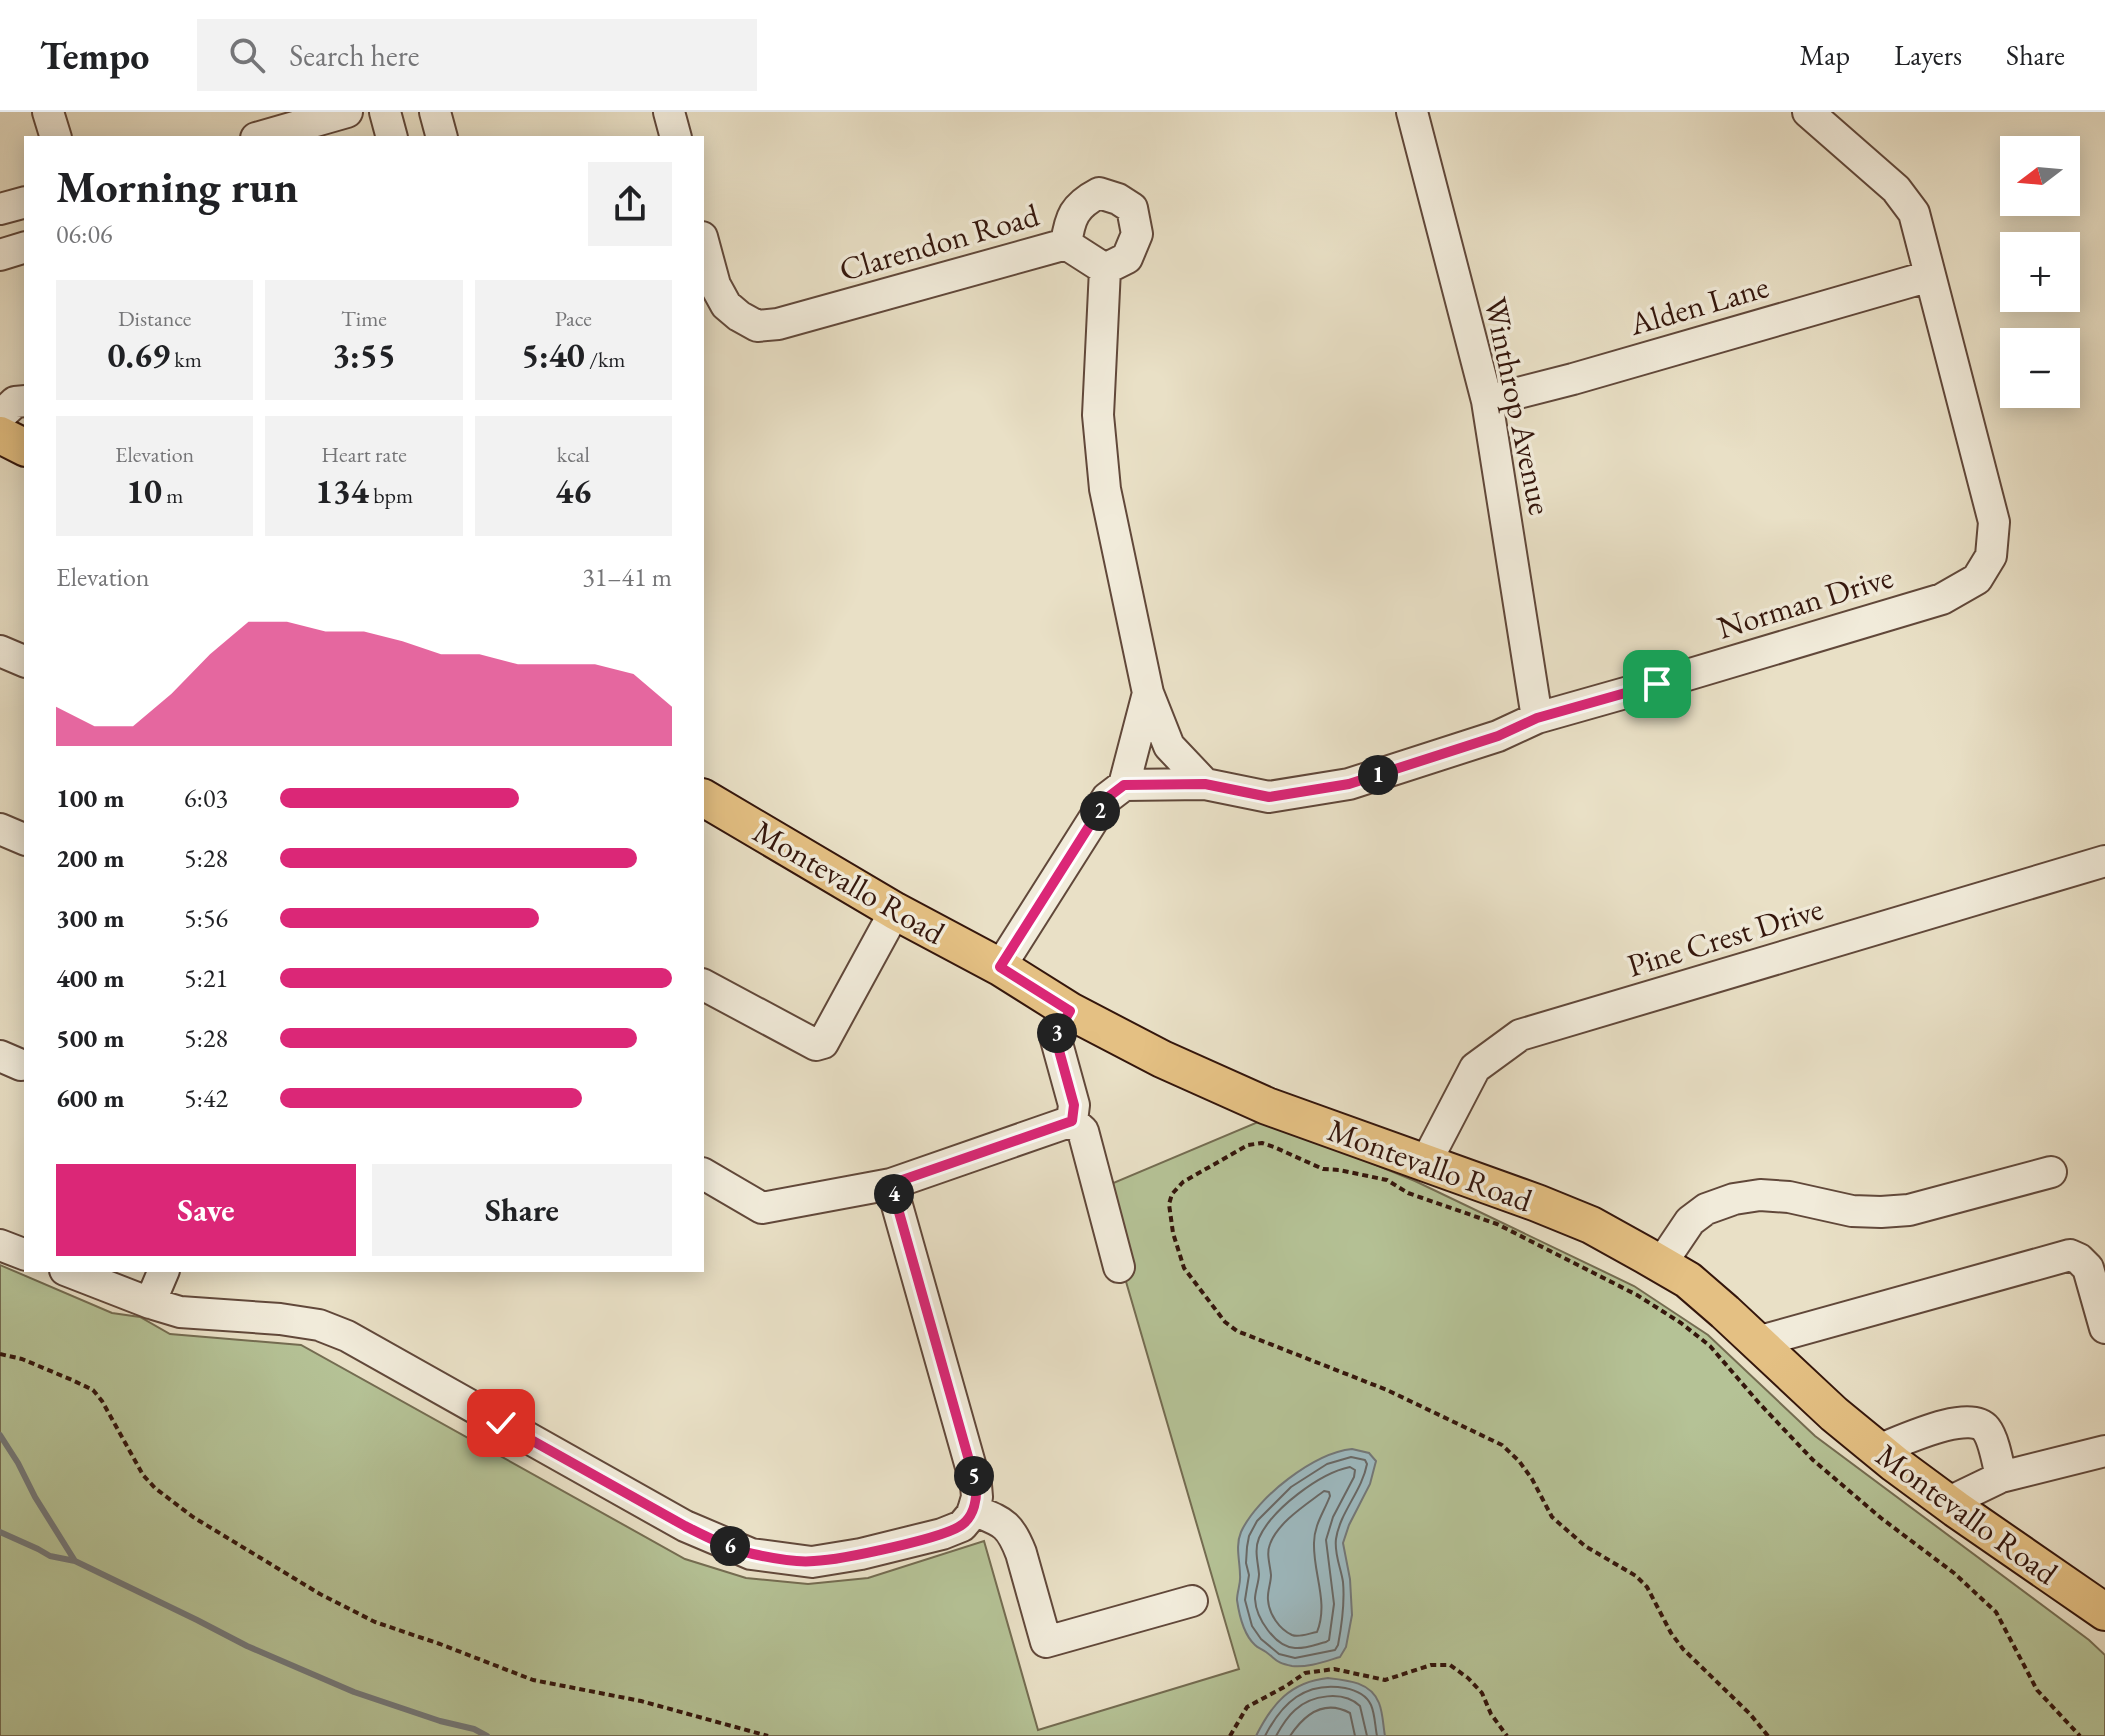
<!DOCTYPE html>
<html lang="en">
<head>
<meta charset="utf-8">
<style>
  body { margin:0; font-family:"EB Garamond",serif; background:#f2f2f2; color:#202124; height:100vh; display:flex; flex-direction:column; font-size:30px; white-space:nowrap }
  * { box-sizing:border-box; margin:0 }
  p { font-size:26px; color:#757577 }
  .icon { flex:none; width:44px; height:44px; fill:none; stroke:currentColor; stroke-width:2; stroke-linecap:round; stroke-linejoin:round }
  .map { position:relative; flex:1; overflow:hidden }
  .side { position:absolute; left:24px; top:24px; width:680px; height:1136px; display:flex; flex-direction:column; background:#fff; border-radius:0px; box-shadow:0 4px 20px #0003 }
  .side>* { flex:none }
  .needle { width:52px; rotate:254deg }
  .tools { position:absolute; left:2000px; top:24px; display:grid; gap:16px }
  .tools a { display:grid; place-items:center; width:80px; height:80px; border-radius:0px; background:#fff; box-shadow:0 4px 20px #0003; font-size:40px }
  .pin { position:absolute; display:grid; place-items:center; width:68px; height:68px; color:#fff; margin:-34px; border-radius:16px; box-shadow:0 4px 12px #0006 }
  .km { position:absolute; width:40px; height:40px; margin:-20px; border-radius:50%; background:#222; color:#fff; font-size:22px; line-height:40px; text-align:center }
  .round { display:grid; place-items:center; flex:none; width:84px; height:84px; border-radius:0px; background:#f2f2f2 }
  .overview { display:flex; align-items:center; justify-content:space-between; height:136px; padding:0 32px }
  h1 { font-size:44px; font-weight:700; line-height:60px }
  .metrics { display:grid; grid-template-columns:repeat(3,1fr); gap:12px; height:136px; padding:8px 32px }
  .metrics div { display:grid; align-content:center; border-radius:0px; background:#f2f2f2; text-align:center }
  .metrics b { font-size:34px; font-weight:700 }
  .metrics small { font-size:22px; font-weight:400 }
  .metrics p { font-size:22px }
  .chart { height:224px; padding:16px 32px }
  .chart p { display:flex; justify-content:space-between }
  .chart svg { width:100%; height:144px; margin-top:8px; fill:#db2777; opacity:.7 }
  .button { display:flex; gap:16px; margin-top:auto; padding:16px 32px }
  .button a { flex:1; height:92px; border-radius:0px; background:#db2777; color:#fff; font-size:32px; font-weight:700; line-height:92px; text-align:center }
  .button a+a { background:#f2f2f2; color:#202124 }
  ul { padding:0 32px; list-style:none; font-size:26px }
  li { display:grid; grid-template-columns:128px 96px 1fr; align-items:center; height:60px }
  li i { height:20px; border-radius:10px; background:#db2777 }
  header { display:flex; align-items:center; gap:48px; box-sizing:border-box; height:112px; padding:0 40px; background:#fff; border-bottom:2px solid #e0e0e0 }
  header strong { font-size:38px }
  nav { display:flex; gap:44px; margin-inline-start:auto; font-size:28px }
  .search { width:560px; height:72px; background:#f2f2f2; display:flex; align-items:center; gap:20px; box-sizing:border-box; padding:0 28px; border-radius:0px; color:#757577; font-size:30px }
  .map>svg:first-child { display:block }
  .green { fill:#b5c296; stroke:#746c51; stroke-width:2 }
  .water { fill:#9dbac1; stroke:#737879; stroke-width:2 }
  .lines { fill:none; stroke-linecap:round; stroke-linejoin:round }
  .shore { stroke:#686866; stroke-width:2 }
  .stream { stroke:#737879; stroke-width:6 }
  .minor-casing { stroke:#61483a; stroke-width:34 }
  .major-casing { stroke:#34160c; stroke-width:40 }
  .path { stroke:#34160c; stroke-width:4; stroke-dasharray:6 4; stroke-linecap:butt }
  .minor { stroke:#f1ebda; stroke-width:30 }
  .major { stroke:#e4c083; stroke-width:36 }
  .route-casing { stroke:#fff; stroke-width:16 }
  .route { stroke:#db2777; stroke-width:10 }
  .labels { text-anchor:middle; stroke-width:7; stroke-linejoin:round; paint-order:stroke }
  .street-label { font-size:32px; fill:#34160c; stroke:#f1ebda }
</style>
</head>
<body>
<header>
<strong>Tempo</strong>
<div class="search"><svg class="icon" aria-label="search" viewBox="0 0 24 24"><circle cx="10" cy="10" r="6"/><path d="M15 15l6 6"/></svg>Search here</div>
<nav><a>Map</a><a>Layers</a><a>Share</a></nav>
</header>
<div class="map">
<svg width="2105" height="1624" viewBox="0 0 2105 1624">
  <rect width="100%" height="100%" fill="#e9e0c6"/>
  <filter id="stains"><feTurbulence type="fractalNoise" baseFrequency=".0025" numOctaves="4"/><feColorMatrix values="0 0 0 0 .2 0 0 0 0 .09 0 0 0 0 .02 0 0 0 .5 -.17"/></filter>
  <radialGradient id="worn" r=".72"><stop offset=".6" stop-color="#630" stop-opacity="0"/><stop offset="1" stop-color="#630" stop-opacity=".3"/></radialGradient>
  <!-- green -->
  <path class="green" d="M1265 1007 1415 1069 1634 1174 1708 1223 1815 1324 2089 1528 2105 1543V1624H0V1153L112 1201 140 1205 170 1222 301 1233 685 1447 746 1466 808 1472 868 1466 984 1429 1038 1618 1239 1557 1099 1077Z"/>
  <!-- water -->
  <path class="water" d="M1352 1337 1369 1341 1376 1349 1370 1372 1349 1413 1343 1431 1350 1467 1352 1503 1346 1535 1340 1545C1326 1549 1307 1556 1292 1554 1276 1551 1277 1548 1266 1540 1262 1537 1258 1536 1255 1533 1244 1523 1239 1502 1237 1488 1237 1479 1241 1472 1240 1463 1240 1449 1235 1434 1241 1420 1257 1385 1314 1341 1352 1337Z
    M1328 1566C1347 1568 1371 1570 1379 1591 1383 1601 1383 1613 1385 1624H1256C1272 1592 1290 1570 1328 1566Z"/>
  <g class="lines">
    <!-- shore -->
    <path class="shore" d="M1351 1345 1365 1348 1367 1352C1362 1379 1340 1400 1336 1427 1334 1442 1341 1456 1343 1470 1345 1492 1342 1512 1338 1533L1335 1538 1295 1546 1279 1542 1261 1527 1252 1514 1245 1488 1249 1463 1246 1451 1247 1435 1249 1424 1257 1409 1291 1375 1327 1352Z
      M1350 1355 1355 1358 1354 1365 1333 1405 1326 1428 1334 1492 1329 1528 1326 1530C1317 1532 1305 1537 1295 1536 1275 1535 1256 1506 1255 1487 1255 1479 1259 1470 1259 1462 1258 1450 1254 1438 1259 1426 1272 1397 1320 1361 1350 1355Z
      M1324 1379 1329 1380 1330 1384C1324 1400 1314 1413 1314 1431 1313 1462 1329 1490 1317 1520 1310 1521 1299 1526 1292 1523 1279 1517 1269 1502 1268 1488 1267 1480 1271 1471 1271 1463 1270 1452 1266 1442 1270 1432 1278 1410 1307 1392 1324 1379Z
      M1265 1624C1282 1591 1305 1569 1345 1576 1355 1578 1366 1582 1371 1593 1375 1602 1375 1614 1377 1624
      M1276 1624C1281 1615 1287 1605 1295 1598 1311 1583 1343 1578 1360 1594L1367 1624
      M1290 1624C1304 1603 1324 1587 1350 1601L1355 1624"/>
    <!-- stream -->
    <path class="stream" d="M0 1323 18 1351 35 1385 75 1449
      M0 1420 38 1437 50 1444 75 1449 197 1508 247 1534 354 1580 440 1609 474 1617 487 1624"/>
    <defs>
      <path id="minor" d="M48 0 56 26
        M385 0 392 26
        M435 0 442 26
        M669 0 676 26
        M1412 0 1487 289 1537 606
        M256 26 347 0
        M0 97 26 90
        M702 125 715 173 726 193 739 204 757 214 778 212 1066 132 1105 157
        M1066 132C1070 105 1074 94 1099 81L1118 87 1132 96 1137 122 1127 146 1105 157
        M0 143 26 135
        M1105 157 1098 303 1105 377 1148 581 1124 673
        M1487 289 1573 267 1930 164
        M0 304 15 290 26 289
        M0 539 26 550
        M1148 581 1169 634 1205 672
        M0 717 26 728
        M1000 855 1107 686 1124 673 1205 672 1269 685 1349 672 1498 624 1537 606 1657 572 1942 487 1977 467 1991 444 1994 410 1914 101 1896 77 1808 0
        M702 872 816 933 823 931 895 799
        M0 944 21 953
        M1072 1009 1083 1019 1119 1155
        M1426 1050 1475 956 1520 923 2105 749
        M702 1061 762 1096 891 1072 1072 1009 1074 993 1055 924 1070 899
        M0 1133 26 1143
        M1661 1152 1690 1109 1706 1097 1734 1087 1760 1083 1789 1085 1852 1099 1881 1100 1909 1098 2051 1060
        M65 1158 150 1191 180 1200 280 1207 319 1213 347 1224 685 1414 751 1442 812 1450 861 1442 942 1422 962 1414 972 1402 977 1385 976 1373 891 1072
        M150 1191 164 1158
        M1757 1230 2070 1143 2079 1147 2088 1156 2105 1216
        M1878 1338C1900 1330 1969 1296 1986 1317 1994 1327 1998 1352 2001 1365
        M1947 1391 2001 1365 2105 1339
        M973 1398C1002 1410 1009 1410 1021 1441L1046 1530 1192 1489"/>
      <path id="major" d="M0 323 26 336
        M702 685 895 799 1000 855 1070 899 1162 947 1267 994 1537 1091 1591 1113 1645 1143 1688 1168 1725 1200 1834 1302 1895 1352 1956 1397 2105 1500"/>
    </defs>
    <!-- minor casing -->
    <use href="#minor" class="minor-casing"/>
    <!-- major casing -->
    <use href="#major" class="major-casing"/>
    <!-- path -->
    <path class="path" d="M0 1242 22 1247 72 1268 93 1278 102 1289 143 1363 155 1376 193 1405 320 1482 375 1510 440 1532 533 1568 641 1589 768 1624
      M1230 1624 1247 1595 1286 1574 1305 1561 1334 1557 1385 1568 1431 1553H1450L1468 1566 1482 1581 1491 1602 1507 1624
      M1768 1624 1750 1602 1683 1537 1671 1521 1647 1475 1636 1464 1585 1434 1552 1405 1532 1367 1519 1349 1502 1333 1387 1278 1237 1219 1225 1210 1184 1156 1173 1121 1169 1092 1172 1082 1183 1070 1248 1033 1262 1031 1274 1035 1323 1057 1339 1058 1387 1068 1408 1081 1497 1112 1637 1183 1681 1211 1710 1234 1759 1291 1813 1348 1881 1406 1954 1461 1996 1500 2037 1578 2080 1624"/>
    <!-- minor -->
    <use href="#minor" class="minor"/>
    <!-- major -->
    <use href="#major" class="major"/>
  </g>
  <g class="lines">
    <defs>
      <path id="route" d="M501 1311 685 1414C707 1425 730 1437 753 1442 771 1446 797 1451 814 1449 840 1448 947 1426 963 1412 974 1403 977 1387 976 1373L891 1072 1072 1009 1074 993 1055 924 1070 899 1000 855 1107 686 1124 673 1205 672 1269 685 1349 672 1498 624 1537 606 1657 572"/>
    </defs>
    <!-- route casing -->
    <use href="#route" class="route-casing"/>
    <!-- route -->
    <use href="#route" class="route"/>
  </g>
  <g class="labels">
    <!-- street labels -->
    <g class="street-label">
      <text transform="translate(939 130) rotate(-16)" y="11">Clarendon Road</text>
      <text transform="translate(1699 193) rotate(-16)" y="11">Alden Lane</text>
      <text transform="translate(1518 294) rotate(78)" y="11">Winthrop Avenue</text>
      <text transform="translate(1805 490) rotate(-17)" y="11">Norman Drive</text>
      <text transform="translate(849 770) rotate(30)" y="11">Montevallo Road</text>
      <text transform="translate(1725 825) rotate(-17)" y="11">Pine Crest Drive</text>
      <text transform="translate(1430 1053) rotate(20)" y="11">Montevallo Road</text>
      <text transform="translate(1967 1402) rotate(36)" y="11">Montevallo Road</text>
    </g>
  </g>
  <rect width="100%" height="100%" filter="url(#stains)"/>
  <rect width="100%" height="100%" fill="url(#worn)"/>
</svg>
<div class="tools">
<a><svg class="needle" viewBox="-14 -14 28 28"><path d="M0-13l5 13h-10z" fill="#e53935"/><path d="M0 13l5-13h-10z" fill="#757577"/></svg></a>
<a>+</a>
<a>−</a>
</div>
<div class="pin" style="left:1657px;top:572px;background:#1e9e55"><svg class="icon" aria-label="arrive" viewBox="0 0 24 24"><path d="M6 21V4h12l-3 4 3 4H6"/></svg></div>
<div class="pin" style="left:501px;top:1311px;background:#d93025"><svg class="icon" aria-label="check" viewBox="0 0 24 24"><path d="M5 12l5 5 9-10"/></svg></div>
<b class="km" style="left:1378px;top:663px">1</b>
<b class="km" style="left:1100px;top:699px">2</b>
<b class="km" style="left:1057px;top:921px">3</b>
<b class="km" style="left:894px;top:1082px">4</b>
<b class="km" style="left:974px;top:1364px">5</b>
<b class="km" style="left:730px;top:1434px">6</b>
<section class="side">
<div class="overview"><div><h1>Morning run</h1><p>06:06</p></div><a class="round"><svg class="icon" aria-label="share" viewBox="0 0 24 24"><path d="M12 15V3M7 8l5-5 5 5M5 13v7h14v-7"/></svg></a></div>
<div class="metrics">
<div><p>Distance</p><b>0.69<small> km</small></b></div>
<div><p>Time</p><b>3:55</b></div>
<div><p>Pace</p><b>5:40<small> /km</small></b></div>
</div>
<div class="metrics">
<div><p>Elevation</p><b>10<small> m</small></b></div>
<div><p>Heart rate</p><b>134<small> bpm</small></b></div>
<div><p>kcal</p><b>46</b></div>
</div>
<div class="chart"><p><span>Elevation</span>31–41 m</p>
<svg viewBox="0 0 160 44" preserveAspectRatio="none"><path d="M0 44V32L10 38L20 38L30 28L40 16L50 6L60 6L70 9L80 9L90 12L100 16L110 16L120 19L130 19L140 19L150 22L160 32V44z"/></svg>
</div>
<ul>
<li><b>100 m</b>6:03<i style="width:61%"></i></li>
<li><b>200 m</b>5:28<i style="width:91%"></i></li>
<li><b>300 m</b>5:56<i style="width:66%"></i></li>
<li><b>400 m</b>5:21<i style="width:100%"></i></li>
<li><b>500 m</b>5:28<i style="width:91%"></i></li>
<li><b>600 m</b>5:42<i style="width:77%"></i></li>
</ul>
<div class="button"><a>Save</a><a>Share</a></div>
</section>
</div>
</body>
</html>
